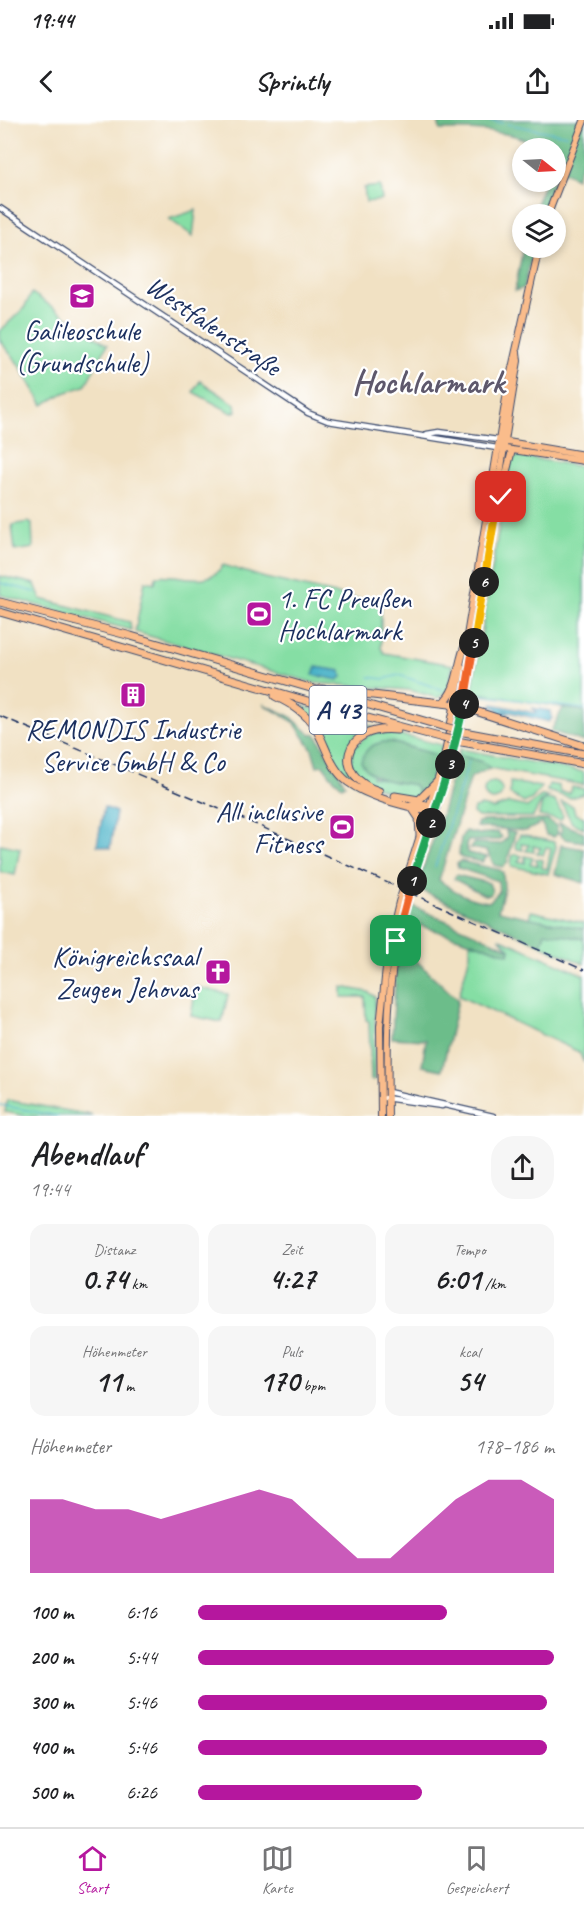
<!DOCTYPE html>
<html lang="de">
<head>
<meta charset="utf-8">
<style>
  body { margin:0; font-family:Caveat,sans-serif; background:#f6f6f6; color:#202124; height:100vh; display:flex; flex-direction:column; font-size:22px; white-space:nowrap }
  * { box-sizing:border-box; margin:0 }
  p { font-size:20px; color:#757577 }
  .icon { flex:none; width:33px; height:33px; fill:none; stroke:currentColor; stroke-width:2; stroke-linecap:round; stroke-linejoin:round }
  .map { position:relative; height:996px; overflow:hidden }
  .side { display:flex; flex-direction:column; background:#fff; flex:1 }
  .side>* { flex:none }
  .needle { width:39px; rotate:108deg }
  .fabs { position:absolute; left:512px; top:18px; display:grid; gap:12px }
  .fabs a { display:grid; place-items:center; width:54px; height:54px; border-radius:50%; background:#fff; box-shadow:0 3px 9px #0003; font-size:30px }
  .pin { position:absolute; display:grid; place-items:center; width:51px; height:51px; color:#fff; margin:-26px; border-radius:12px; box-shadow:0 3px 9px #0006 }
  .km { position:absolute; width:30px; height:30px; margin:-15px; border-radius:50%; background:#222; color:#fff; font-size:16px; line-height:30px; text-align:center }
  .round { display:grid; place-items:center; flex:none; width:63px; height:63px; border-radius:24px; background:#f6f6f6 }
  .head { display:flex; align-items:center; justify-content:space-between; height:102px; padding:0 30px }
  h1 { font-size:33px; font-weight:700; line-height:45px }
  .stats { display:grid; grid-template-columns:repeat(3,1fr); gap:9px; height:102px; padding:6px 30px }
  .stats div { display:grid; align-content:center; border-radius:15px; background:#f6f6f6; text-align:center }
  .stats b { font-size:30px; font-weight:700 }
  .stats small { font-size:16px; font-weight:400 }
  .stats p { font-size:16px }
  .chart { height:168px; padding:12px 30px }
  .chart p { display:flex; justify-content:space-between }
  .chart svg { width:100%; height:108px; margin-top:6px; fill:#b5179e; opacity:.7 }
  ul { padding:0 30px; list-style:none; font-size:20px }
  li { display:grid; grid-template-columns:96px 72px 1fr; align-items:center; height:45px }
  li i { height:15px; border-radius:8px; background:#b5179e }
  .status { display:flex; justify-content:space-between; align-items:center; height:42px; padding:0 30px; background:#fff; direction:ltr }
  .status svg { height:16px; fill:currentColor }
  header { display:flex; justify-content:space-between; align-items:center; height:78px; padding:0 30px; background:#fff; font-size:27px; font-weight:700 }
  .dock { display:flex; justify-content:space-around; align-items:center; height:84px; border-top:2px solid #e0e0e0; background:#fff; font-size:16px; color:#757577 }
  .dock a { display:grid; justify-items:center; gap:3px }
  .dock .current { color:#b5179e }
  .map>svg:first-child { display:block }
  .green { fill:#85dea4; stroke:#508681; stroke-width:1.5 }
  .forest { fill:#6cbd8a; stroke:#447674; stroke-width:1.5 }
  .water { fill:#4ab2c8; stroke:#327093; stroke-width:1.5 }
  .lines { fill:none; stroke-linecap:round; stroke-linejoin:round }
  .stream { stroke:#4ab2c8; stroke-width:1.5 }
  .minor-casing { stroke:#3b4a6d; stroke-width:7 }
  .major-casing { stroke:#3b4a6d; stroke-width:8 }
  .highway-casing { stroke:#3b4a6d; stroke-width:9 }
  .minor { stroke:#fff; stroke-width:4.5 }
  .major { stroke:#fabc8b; stroke-width:6 }
  .highway { stroke:#fabc8b; stroke-width:7 }
  .rail { stroke:#1b2f5e; stroke-width:1.5; stroke-dasharray:9 4.5; stroke-linecap:butt }
  .highway-bridge-casing { stroke:#3b4a6d; stroke-width:9; stroke-linecap:butt }
  .highway-bridge { stroke:#fabc8b; stroke-width:7 }
  .split-1-casing { stroke:#fff; stroke-width:12 }
  .split-2-casing { stroke:#fff; stroke-width:12 }
  .split-3-casing { stroke:#fff; stroke-width:12 }
  .split-4-casing { stroke:#fff; stroke-width:12 }
  .split-5-casing { stroke:#fff; stroke-width:12 }
  .split-6-casing { stroke:#fff; stroke-width:12 }
  .split-7-casing { stroke:#fff; stroke-width:12 }
  .split-8-casing { stroke:#fff; stroke-width:12 }
  .split-1 { stroke:#f0652b; stroke-width:8 }
  .split-2 { stroke:#22a559; stroke-width:8 }
  .split-3 { stroke:#22a559; stroke-width:8 }
  .split-4 { stroke:#22a559; stroke-width:8 }
  .split-5 { stroke:#f0652b; stroke-width:8 }
  .split-6 { stroke:#f5b400; stroke-width:8 }
  .split-7 { stroke:#f5b400; stroke-width:8 }
  .split-8 { stroke:#f5b400; stroke-width:8 }
  .labels { text-anchor:middle; stroke-width:4.5; stroke-linejoin:round; paint-order:stroke }
  .shield { fill:#fff; stroke:#5f6d8e; stroke-width:1.5 }
  .shield-label { font-size:27px; font-weight:bold; fill:#1b2f5e }
  .street-label { font-size:28px; fill:#1b2f5e; stroke:#fff }
  .poi-label { font-size:28px; fill:#1b2f5e; stroke:#fff }
  .district-label { font-size:34px; font-weight:bold; fill:#5e586c; stroke:#fff }
</style>
</head>
<body>
<div class="status"><b>19:44</b><svg viewBox="0 0 49 12"><path d="M0 12V9h3v3zM5 12V6h3v6zM10 12V3h3v9zM15 12V0h3v12zM26 1h20v11H26zM47 4h2v5h-2z"/></svg></div>
<header><svg class="icon" aria-label="back" viewBox="0 0 24 24"><path d="M15 5l-7 7 7 7"/></svg>Sprintly<svg class="icon" aria-label="share" viewBox="0 0 24 24"><path d="M12 15V3M7 8l5-5 5 5M5 13v7h14v-7"/></svg></header>
<div class="map">
<svg width="584" height="996" viewBox="0 0 584 996">
  <rect width="100%" height="100%" fill="#fff"/>
  <filter id="ink" filterUnits="userSpaceOnUse"><feTurbulence type="fractalNoise" baseFrequency=".0167" numOctaves="2"/><feDisplacementMap in="SourceGraphic" scale="12" xChannelSelector="R" yChannelSelector="G"/><feConvolveMatrix kernelMatrix="1 2 1 2 8 2 1 2 1" color-interpolation-filters="sRGB"/></filter>
  <filter id="wash" filterUnits="userSpaceOnUse"><feTurbulence type="fractalNoise" baseFrequency=".008" numOctaves="4" result="noise"/><feDisplacementMap in="SourceGraphic" scale="24" xChannelSelector="R" yChannelSelector="G"/><feGaussianBlur stdDeviation="1.35" result="paint"/><feColorMatrix in="noise" values="0 0 0 0 0 0 0 0 0 0 0 0 0 0 0 0 0 1.4 0 .05"/><feComposite in="paint" operator="in"/></filter>
  <g filter="url(#wash)">
    <rect width="100%" height="100%" fill="#f1e1c3"/>
    <!-- green -->
    <path class="green" d="M380 66 382 80 366 82 364 68Z
      M196 90 193 116 169 99Z
      M32 173 107 225 85 266 64 273 43 285 20 246 0 221V211L24 188Z
      M200 261 235 284 236 291 232 293 193 272Z
      M517 336 584 347V591L472 572 505 371 512 338Z
      M28 402 32 404 33 428 15 431 12 405Z
      M223 445 265 458 381 484V528L384 533 453 545 448 570 438 578 409 570 314 563 135 512 145 461 155 463 156 456C180 452 208 470 223 445Z
      M0 456 35 464 41 479 130 502 131 510 0 475Z
      M303 586 372 606 355 616 346 638 364 668C329 648 336 632 317 604 313 598 305 593 303 586Z
      M372 613H392L442 625 440 636 391 622 372 657 415 665 420 676 417 679C398 677 335 658 354 628 358 622 367 617 372 613Z
      M460 629 584 652V665L490 648 483 642 458 635Z
      M510 662 541 667V668L532 679 524 683 510 674Z
      M484 671a9 9 0 1 1 18 0a9 9 0 1 1-18 0Z
      M549 664 559 666 560 672 570 673 572 667 584 669V674L570 678 547 671Z
      M541 676H549L542 680 533 697H478L473 693 474 688 481 686 493 689 509 683 527 687Z
      M547 679 555 681 563 696 561 700 539 696 542 683Z
      M561 682 573 686 575 694 584 697V708L572 703Z
      M520 715 554 722 556 727 548 754 511 746 512 736 516 734 522 736 518 741 525 743V736L533 738 530 744 538 745 536 739 543 740 542 748 547 749 551 728 546 727 543 735 537 733 541 728 533 726 534 732 526 731 529 725 521 724 523 730 517 729 515 725Z
      M0 724 20 728 15 755 0 752Z
      M531 791 584 803V809L529 798Z
      M545 811 584 819V844L541 825Z
      M499 818 584 855V943L579 932 459 876 470 834V821L509 834 510 829Z
      M196 867 228 874 222 902 191 896Z
      M342 867 368 872 375 877 374 960H371L369 901 366 900 365 877H342Z
      M7 980 91 995 92 996H26L5 992Z"/>
    <!-- forest -->
    <path class="forest" d="M438 0H584V37L576 58 559 49 555 61V28C533 28 533 21 515 16 491 10 465 9 440 10Z
      M545 62H555L545 94H532Z
      M523 128H534L524 168 515 171Z
      M263 584 290 596 311 615 316 614 345 664 342 666 331 656 323 645 317 646 312 629 294 602Z
      M563 588 584 591V622L551 611Z
      M383 622H391L440 636 431 661 420 676 414 665C394 661 372 662 361 642 365 629 370 625 383 622Z
      M458 635 483 642 490 648 471 657 439 760C455 772 469 780 489 782L499 772 498 761 458 748 457 744 460 741 500 750 503 753 504 769 498 791 584 809V819L545 812 541 825 416 768 439 703Z
      M548 700 556 706 558 713 554 717 546 715 542 703 526 711 476 707 478 702 485 701Z
      M559 703 584 712V722L565 719 559 714 562 711Z
      M465 711 479 714 497 712 502 717 498 720 468 721 466 725 468 733 487 737 482 742 462 738 459 734 461 718Z
      M506 711 515 713 507 743 503 747 494 745 487 731 470 728 474 723 500 724 507 718Z
      M561 725 584 729V763L555 754Z
      M456 755 489 763 492 771 490 775H484L454 759Z
      M410 785 510 829 509 834 415 804 407 832 458 880 442 950 422 946 426 920 392 918 396 849Z"/>
    <!-- water -->
    <path class="water" d="M316 547 341 551 342 557 338 560 313 555Z
      M493 584 535 593 536 591 532 588 550 591 552 598 549 602 503 590 508 592 507 595 498 592V589L491 586Z
      M104 687 116 692 110 728 97 725Z"/>
    <g class="lines">
      <!-- stream -->
      <path class="stream" d="M488 0 502 3
        M507 4 566 15
        M0 463 35 472
        M369 557 384 559 399 555 443 570
        M472 574 584 589
        M435 747 469 641
        M0 985 58 996"/>
    </g>
  </g>
  <g filter="url(#ink)">
    <g class="lines">
      <defs>
        <path id="minor" d="M0 88 308 293 328 301 497 328
          M427 314 439 312 498 320
          M388 972 493 996
          M385 978 442 986"/>
        <path id="major" d="M548 94 584 1
          M502 321 584 335
          M499 328 584 341
          M497 391 512 330
          M465 528 508 266 539 128
          M381 996 380 906 388 829 399 782 443 643 462 547
          M388 996C387 925 386 858 403 789 417 731 444 676 457 616 483 493 496 366 518 241L517 232"/>
        <path id="highway" d="M0 482 131 516 445 607
          M0 492 349 593 443 618
          M321 569 450 584 458 590 461 600
          M275 576C289 583 302 590 312 603 326 621 328 647 348 662 371 679 408 686 435 693
          M442 583C459 571 457 542 466 524
          M457 592 463 587 584 626
          M464 612 584 634
          M462 622 584 644
          M379 671C331 656 342 604 397 610
          M395 676 419 680 437 662
          M415 682 437 688
          M411 686 419 698 420 715"/>
      </defs>
      <!-- minor casing -->
      <use href="#minor" class="minor-casing"/>
      <!-- major casing -->
      <use href="#major" class="major-casing"/>
      <!-- highway casing -->
      <use href="#highway" class="highway-casing"/>
      <!-- minor -->
      <use href="#minor" class="minor"/>
      <!-- major -->
      <use href="#major" class="major"/>
      <!-- highway -->
      <use href="#highway" class="highway"/>
      <!-- rail -->
      <path class="rail" d="M0 596 255 704 584 850"/>
      <defs>
        <path id="highway-bridge" d="M445 607 464 612
          M443 618 462 622"/>
      </defs>
      <!-- highway-bridge casing -->
      <use href="#highway-bridge" class="highway-bridge-casing"/>
      <!-- highway-bridge -->
      <use href="#highway-bridge" class="highway-bridge"/>
    </g>
  </g>
  <g class="lines" filter="url(#ink)">
    <defs>
      <path id="split-1" d="M396 821 412 761"/>
      <path id="split-2" d="M412 761 431 703"/>
      <path id="split-3" d="M431 703 450 644"/>
      <path id="split-4" d="M450 644 464 584"/>
      <path id="split-5" d="M464 584 474 523"/>
      <path id="split-6" d="M474 523 484 462"/>
      <path id="split-7" d="M484 462 494 401"/>
      <path id="split-8" d="M494 401 501 377"/>
    </defs>
    <!-- split-1 casing -->
    <use href="#split-1" class="split-1-casing"/>
    <!-- split-2 casing -->
    <use href="#split-2" class="split-2-casing"/>
    <!-- split-3 casing -->
    <use href="#split-3" class="split-3-casing"/>
    <!-- split-4 casing -->
    <use href="#split-4" class="split-4-casing"/>
    <!-- split-5 casing -->
    <use href="#split-5" class="split-5-casing"/>
    <!-- split-6 casing -->
    <use href="#split-6" class="split-6-casing"/>
    <!-- split-7 casing -->
    <use href="#split-7" class="split-7-casing"/>
    <!-- split-8 casing -->
    <use href="#split-8" class="split-8-casing"/>
    <!-- split-1 -->
    <use href="#split-1" class="split-1"/>
    <!-- split-2 -->
    <use href="#split-2" class="split-2"/>
    <!-- split-3 -->
    <use href="#split-3" class="split-3"/>
    <!-- split-4 -->
    <use href="#split-4" class="split-4"/>
    <!-- split-5 -->
    <use href="#split-5" class="split-5"/>
    <!-- split-6 -->
    <use href="#split-6" class="split-6"/>
    <!-- split-7 -->
    <use href="#split-7" class="split-7"/>
    <!-- split-8 -->
    <use href="#split-8" class="split-8"/>
  </g>
  <!-- icons -->
  <defs>
    <symbol id="school-square" viewBox="-11 -11 22 22"><rect x="-9" y="-9" width="18" height="18" rx="4" fill="#b5179e" stroke="#fff"/><path d="M0-5L7-2L0 1L-7-2ZM-4 1L0 2.5L4 1V4Q0 6-4 4Z" fill="#fff"/></symbol>
    <symbol id="stadium-square" viewBox="-11 -11 22 22"><rect x="-9" y="-9" width="18" height="18" rx="4" fill="#b5179e" stroke="#fff"/><path d="M0-5a6.5 5 0 1 0 0 10a6.5 5 0 1 0 0-10ZM-3.5-1.8h7v3.6h-7Z" fill="#fff"/></symbol>
    <symbol id="building-square" viewBox="-11 -11 22 22"><rect x="-9" y="-9" width="18" height="18" rx="4" fill="#b5179e" stroke="#fff"/><path d="M-4-6H4V6H1V3H-1V6H-4ZM-2.5-4.3h1.7v1.8h-1.7ZM.8-4.3h1.7v1.8H.8ZM-2.5-1h1.7V.8h-1.7ZM.8-1h1.7V.8H.8Z" fill="#fff"/></symbol>
    <symbol id="church-square" viewBox="-11 -11 22 22"><rect x="-9" y="-9" width="18" height="18" rx="4" fill="#b5179e" stroke="#fff"/><path d="M-1.2-6h2.4v3.5h3.3v2.4h-3.3V6h-2.4V-.1h-3.3v-2.4h3.3Z" fill="#fff"/></symbol>
  </defs>
  <g fill-rule="evenodd">
    <use href="#school-square" x="67" y="161" width="30" height="30"/>
    <use href="#stadium-square" x="244" y="479" width="30" height="30"/>
    <use href="#building-square" x="118" y="560" width="30" height="30"/>
    <use href="#stadium-square" x="327" y="692" width="30" height="30"/>
    <use href="#church-square" x="203" y="837" width="30" height="30"/>
  </g>
  <g class="labels">
    <!-- shield labels -->
    <rect class="shield" x="309.5" y="566" width="57" height="48" rx="4.5"/>
    <g class="shield-label">
      <text x="338" y="599">A 43</text>
    </g>
    <!-- street labels -->
    <g class="street-label">
      <text transform="translate(214 205) rotate(34)" y="10">Westfalenstraße</text>
    </g>
    <!-- poi labels -->
    <g class="poi-label">
      <text x="82" y="220">Galileoschule<tspan x="82" dy="32">(Grundschule)</tspan></text>
      <text x="278" y="488" text-anchor="start">1. FC Preußen<tspan x="278" dy="32">Hochlarmark</tspan></text>
      <text x="133" y="619">REMONDIS Industrie<tspan x="133" dy="32">Service GmbH &amp; Co</tspan></text>
      <text x="322" y="701" text-anchor="end">All inclusive<tspan x="322" dy="32">Fitness</tspan></text>
      <text x="198" y="846" text-anchor="end">Königreichssaal<tspan x="198" dy="32">Zeugen Jehovas</tspan></text>
    </g>
    <!-- district labels -->
    <g class="district-label">
      <text x="428" y="273">Hochlarmark</text>
    </g>
  </g>
</svg>
<div class="fabs">
<a><svg class="needle" viewBox="-14 -14 28 28"><path d="M0-13l5 13h-10z" fill="#e53935"/><path d="M0 13l5-13h-10z" fill="#757577"/></svg></a>
<a><svg class="icon" aria-label="layers" viewBox="0 0 24 24"><path d="M12 4l9 5-9 5-9-5zM3 14l9 5 9-5"/></svg></a>
</div>
<div class="pin" style="left:396px;top:821px;background:#1e9e55"><svg class="icon" aria-label="arrive" viewBox="0 0 24 24"><path d="M6 21V4h12l-3 4 3 4H6"/></svg></div>
<div class="pin" style="left:501px;top:377px;background:#d93025"><svg class="icon" aria-label="check" viewBox="0 0 24 24"><path d="M5 12l5 5 9-10"/></svg></div>
<b class="km" style="left:412px;top:761px">1</b>
<b class="km" style="left:431px;top:703px">2</b>
<b class="km" style="left:450px;top:644px">3</b>
<b class="km" style="left:464px;top:584px">4</b>
<b class="km" style="left:474px;top:523px">5</b>
<b class="km" style="left:484px;top:462px">6</b>
</div>
<section class="side">
<div class="head"><div><h1>Abendlauf</h1><p>19:44</p></div><a class="round"><svg class="icon" aria-label="share" viewBox="0 0 24 24"><path d="M12 15V3M7 8l5-5 5 5M5 13v7h14v-7"/></svg></a></div>
<div class="stats">
<div><p>Distanz</p><b>0.74<small> km</small></b></div>
<div><p>Zeit</p><b>4:27</b></div>
<div><p>Tempo</p><b>6:01<small> /km</small></b></div>
</div>
<div class="stats">
<div><p>Höhenmeter</p><b>11<small> m</small></b></div>
<div><p>Puls</p><b>170<small> bpm</small></b></div>
<div><p>kcal</p><b>54</b></div>
</div>
<div class="chart"><p><span>Höhenmeter</span>178–186 m</p>
<svg viewBox="0 0 160 44" preserveAspectRatio="none"><path d="M0 44V14L10 14L20 18L30 18L40 22L50 18L60 14L70 10L80 14L90 26L100 38L110 38L120 26L130 14L140 6L150 6L160 14V44z"/></svg>
</div>
<ul>
<li><b>100 m</b>6:16<i style="width:70%"></i></li>
<li><b>200 m</b>5:44<i style="width:100%"></i></li>
<li><b>300 m</b>5:46<i style="width:98%"></i></li>
<li><b>400 m</b>5:46<i style="width:98%"></i></li>
<li><b>500 m</b>6:26<i style="width:63%"></i></li>
</ul>
</section>
<nav class="dock">
<a class="current"><svg class="icon" aria-label="home" viewBox="0 0 24 24"><path d="M3 11l9-7 9 7M6 9v11h12V9"/></svg>Start</a>
<a><svg class="icon" aria-label="map" viewBox="0 0 24 24"><path d="M3 6l6-2 6 2 6-2v14l-6 2-6-2-6 2zM9 4v14M15 6v14"/></svg>Karte</a>
<a><svg class="icon" aria-label="saved" viewBox="0 0 24 24"><path d="M7 4h10v16l-5-4-5 4z"/></svg>Gespeichert</a>
</nav>
</body>
</html>
